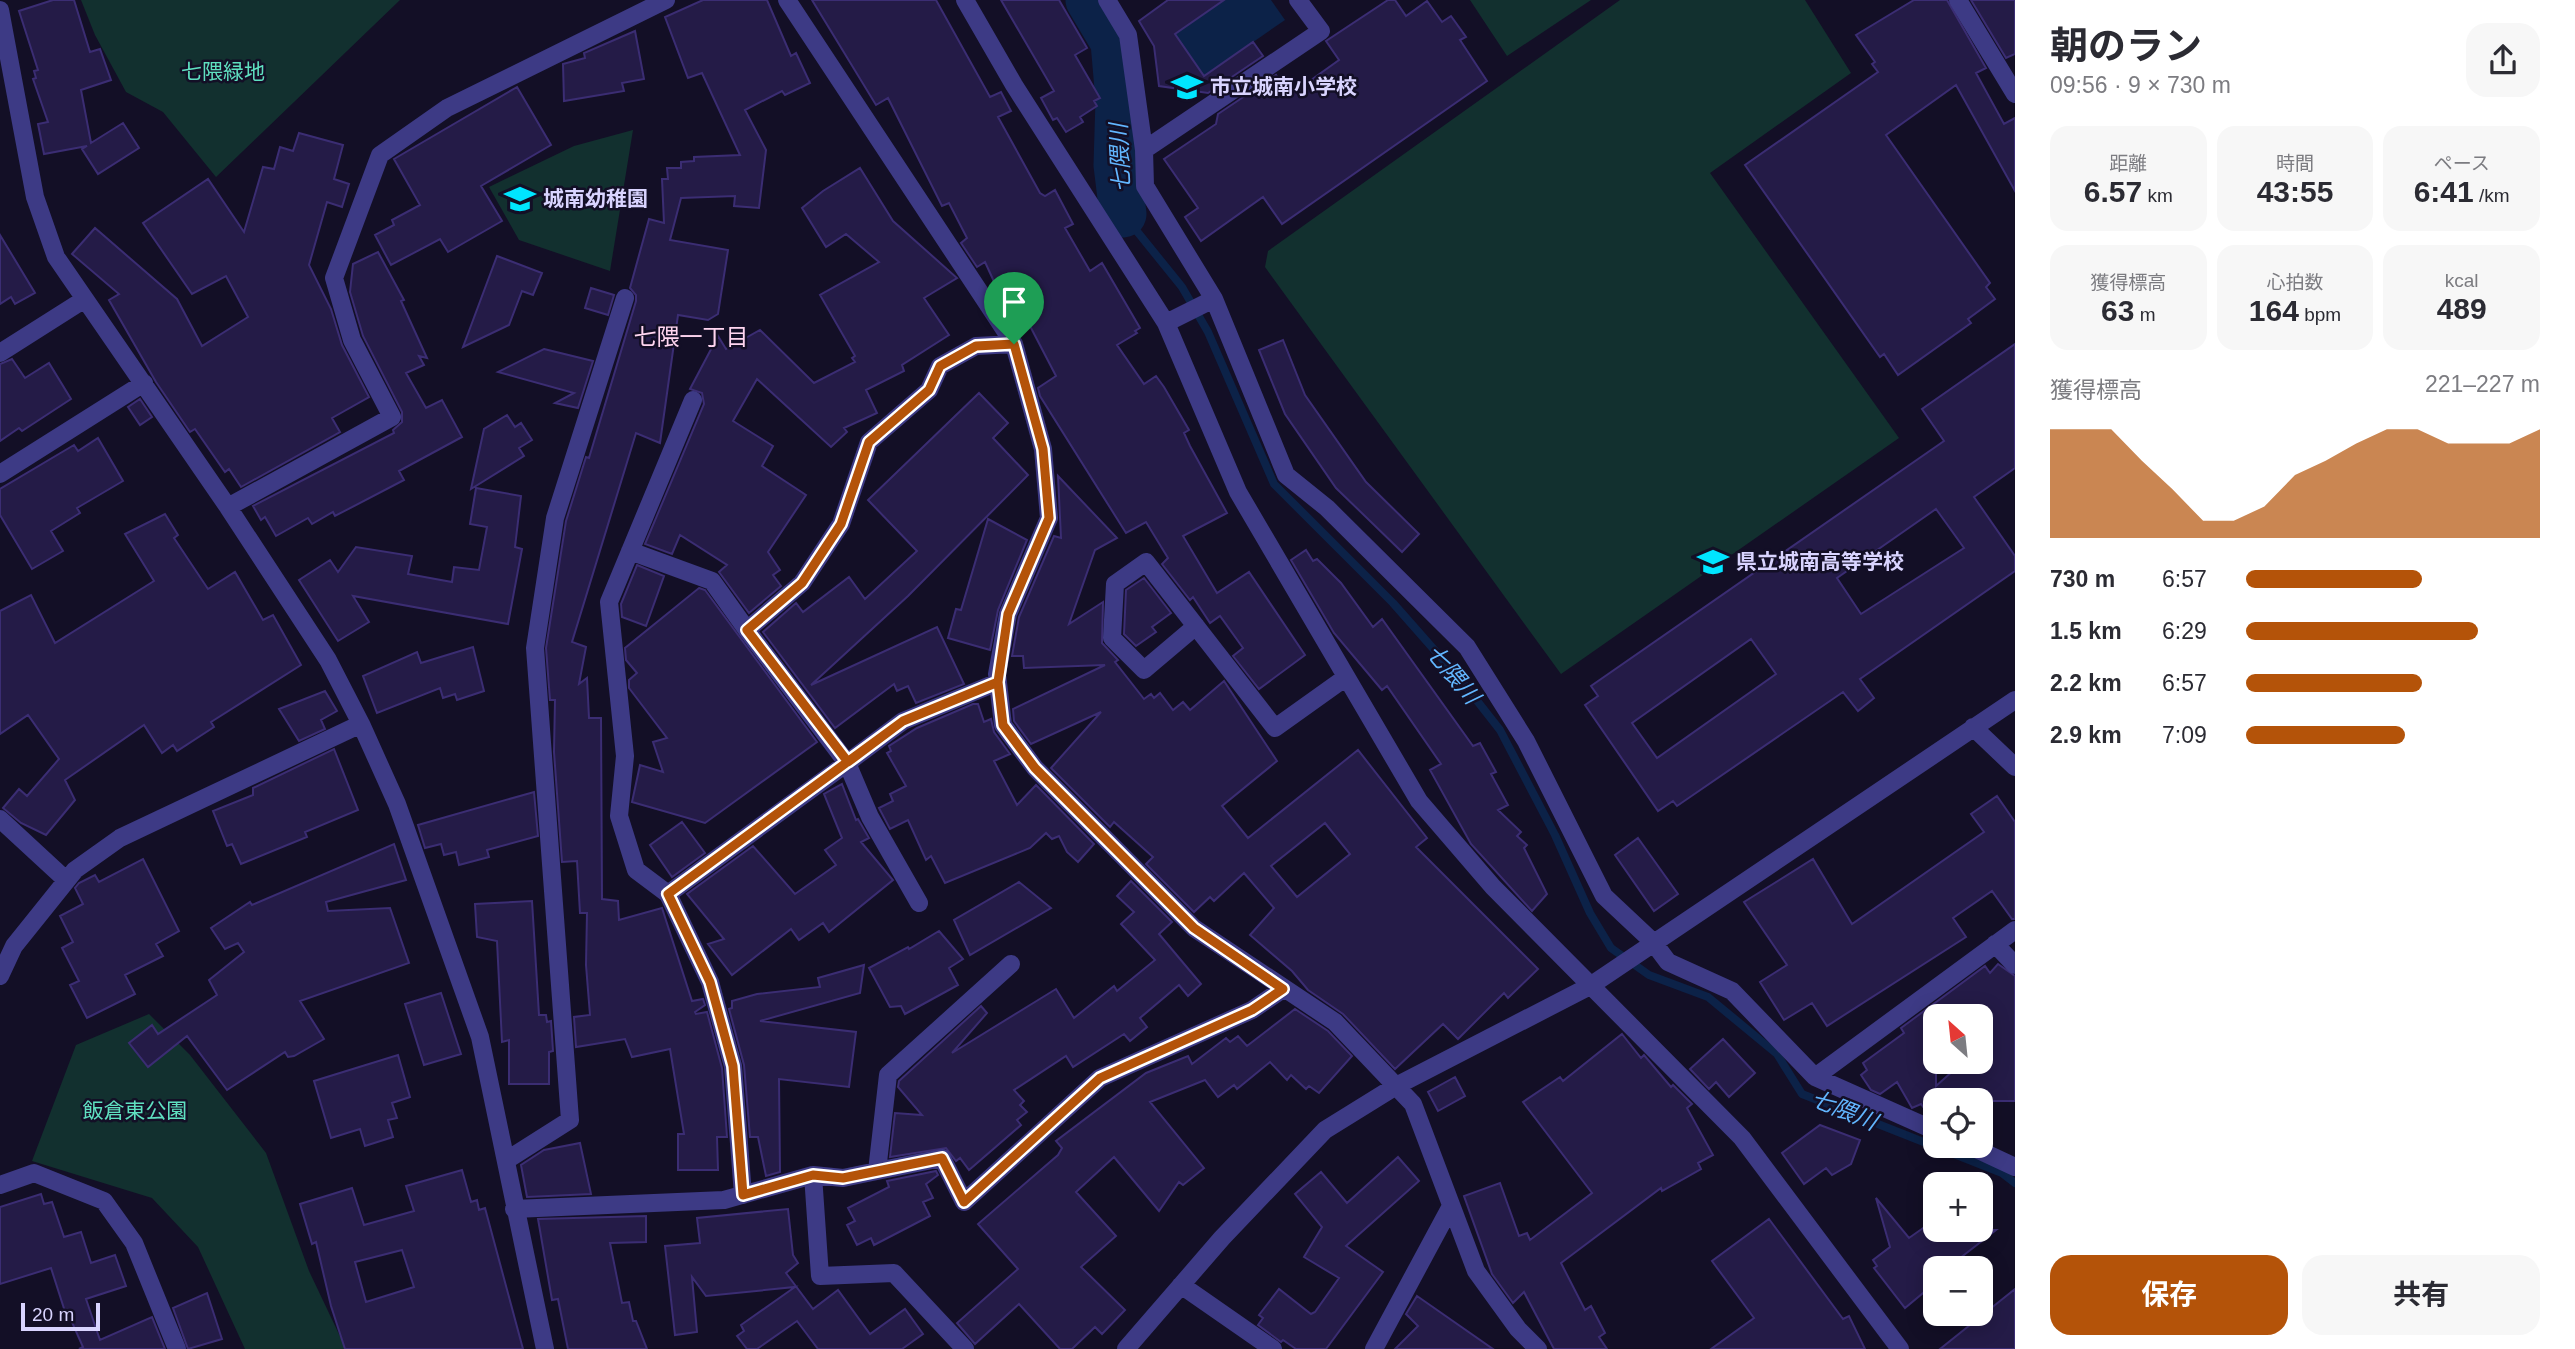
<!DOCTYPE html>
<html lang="ja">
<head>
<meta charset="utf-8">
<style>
  body { margin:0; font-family:Arial,"Noto Sans JP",sans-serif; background:#f7f7f7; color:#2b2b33; height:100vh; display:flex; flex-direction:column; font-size:26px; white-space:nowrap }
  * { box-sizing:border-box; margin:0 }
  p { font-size:23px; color:#7c7c81 }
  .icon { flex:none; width:38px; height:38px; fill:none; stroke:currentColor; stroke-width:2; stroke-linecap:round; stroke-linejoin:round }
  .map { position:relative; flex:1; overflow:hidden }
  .sheet { display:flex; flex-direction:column; background:#fff; width:560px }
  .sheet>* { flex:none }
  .needle { width:46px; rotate:333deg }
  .fabs { position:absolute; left:1923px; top:1004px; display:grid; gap:14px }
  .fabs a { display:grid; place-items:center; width:70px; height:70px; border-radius:14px; background:#fff; box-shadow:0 4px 18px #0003; font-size:35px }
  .scale { position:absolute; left:21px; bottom:18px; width:79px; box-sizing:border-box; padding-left:7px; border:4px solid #d9d4ff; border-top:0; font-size:19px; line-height:24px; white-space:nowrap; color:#d9d4ff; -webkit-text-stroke:5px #130f26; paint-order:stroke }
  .pin { position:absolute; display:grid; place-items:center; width:60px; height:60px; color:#fff; margin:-72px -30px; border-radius:50% 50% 50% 0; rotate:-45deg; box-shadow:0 0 7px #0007 }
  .pin .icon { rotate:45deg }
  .round { display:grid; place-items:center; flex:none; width:74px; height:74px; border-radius:21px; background:#f7f7f7 }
  .headline { display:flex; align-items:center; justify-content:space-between; height:119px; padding:0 35px }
  h1 { font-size:38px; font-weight:700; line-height:52px }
  .figures { display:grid; grid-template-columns:repeat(3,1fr); gap:10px; height:119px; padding:7px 35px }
  .figures div { display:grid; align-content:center; border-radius:18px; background:#f7f7f7; text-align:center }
  .figures b { font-size:30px; font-weight:700 }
  .figures small { font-size:19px; font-weight:400 }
  .figures p { font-size:19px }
  .chart { height:196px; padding:14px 35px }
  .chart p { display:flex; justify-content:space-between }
  .chart svg { width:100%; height:126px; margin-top:7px; fill:#b45309; opacity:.7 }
  .primary-button { display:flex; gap:14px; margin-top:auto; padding:14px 35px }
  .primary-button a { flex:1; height:80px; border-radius:21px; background:#b45309; color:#fff; font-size:28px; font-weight:700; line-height:80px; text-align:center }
  .primary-button a+a { background:#f7f7f7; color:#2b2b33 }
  ul { padding:0 35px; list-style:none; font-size:23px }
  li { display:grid; grid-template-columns:112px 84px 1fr; align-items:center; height:52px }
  li i { height:18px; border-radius:9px; background:#b45309 }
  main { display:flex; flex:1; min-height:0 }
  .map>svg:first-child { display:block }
  .green { fill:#12302f }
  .water { fill:#0c2248 }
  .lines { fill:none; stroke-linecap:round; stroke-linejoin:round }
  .stream { stroke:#0c2248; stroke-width:8 }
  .river { stroke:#0c2248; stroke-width:47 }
  .building { fill:#241b47; stroke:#3b2d73; stroke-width:2; fill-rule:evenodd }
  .minor { stroke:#3d3a85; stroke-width:18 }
  .route-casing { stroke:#fff; stroke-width:14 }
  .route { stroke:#b45309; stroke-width:9 }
  .labels { text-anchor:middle; stroke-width:5; stroke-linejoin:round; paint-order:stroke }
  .park-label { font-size:21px; fill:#5fe0c0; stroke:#130f26 }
  .poi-label { font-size:21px; font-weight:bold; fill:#d9d4ff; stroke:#130f26; text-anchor:start }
  .water-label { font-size:23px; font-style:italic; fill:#62b6ff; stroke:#130f26 }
  .neighbourhood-label { font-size:23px; fill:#ffd6f0; stroke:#130f26 }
</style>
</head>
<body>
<main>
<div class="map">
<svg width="2015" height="1349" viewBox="0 0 2015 1349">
  <rect width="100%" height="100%" fill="#130f26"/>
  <!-- green -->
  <path class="green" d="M81 0H400L216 177 163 112 126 92 95 35Z
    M1470 0H1591L1507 56Z
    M1620 0H1805L1851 73 1710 173 1899 438 1561 674 1265 267 1268 251Z
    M633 130 610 271 519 240 489 187 574 146Z
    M149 1014 190 1055 266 1153 309 1271 346 1349H245L198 1247 152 1198 32 1161 76 1045Z"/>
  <!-- water -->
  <path class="water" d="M1224 0H1271L1285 20 1204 76 1175 34Z"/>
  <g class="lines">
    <!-- stream -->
    <path class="stream" d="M1123 214 1182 287 1208 332 1274 484 1393 603 1460 679 1500 730 1555 835 1590 913 1611 948 1649 975 1708 997 1777 1054 1802 1094 2002 1173 2015 1183"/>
    <!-- river -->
    <path class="river" d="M1089 0 1114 42 1119 100 1117 165 1123 214"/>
  </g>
  <!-- building -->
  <path class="building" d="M53 0H74L90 52 100 49 111 80 81 90 91 143 123 123 139 148 98 174 82 149 87 146 44 154 38 124 48 122 33 79 36 78 34 71 38 70 19 11Z
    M703 0H767L791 56 796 53 810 83 785 95 782 91 745 110 766 150 759 208 734 206 735 196 681 198 670 240 728 250 718 314 708 320 678 315 660 443 636 433 572 642 586 647 579 684 587 678 589 718H601L602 899 618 901 619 920 662 908 692 1001 703 999 705 1005 695 1012 696 1014 707 1012 722 1068 727 1137H717L718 1170H678V1134H684L670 1049 632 1057 625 1039 576 1047 574 1017 590 1015 586 965 587 913H580L577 861 562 862 554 752 555 700H550L546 648 566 521 586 457 589 458 636 301V295L630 288 649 219 664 223 662 179H668L667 168H681V162L694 161V157L740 155 702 73 688 78 665 17Z
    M812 0H936L990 97 1001 92 1011 111 998 117 1040 193 1045 196 1055 190 1073 224 1065 228 1090 271 1102 263 1140 328 1135 331 1137 333 1117 345 1144 384 1156 376 1164 387 1189 430 1184 433 1190 446 1227 513 1183 536 1217 593 1249 572 1305 655 1259 689 1233 656 1243 648 1220 616 1210 623 1193 597 1190 600 1162 564 1168 558 1146 522 1126 533 1040 396 1038 388 1056 376 1030 326 1020 333 999 301 1002 299 985 262 977 267 961 243 967 238 949 203 942 206 888 98 876 105Z
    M1001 0H1059L1087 48 1075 55 1100 98 1094 101 1097 106 1080 117 1083 122 1066 132 1057 118 1053 120 1041 98 1054 91Z
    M1168 0H1224L1175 34 1204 76 1253 42 1263 56 1208 93 1159 86 1154 46 1139 21Z
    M1388 0H1395L1406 16 1427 1 1442 22 1451 16 1466 37 1460 40 1487 81 1282 224 1263 197 1201 241 1185 217 1198 208 1164 159 1216 124 1218 114 1276 75 1290 95 1339 60 1326 41Z
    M1914 0H1947L1986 68 1976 73 2004 124 2015 118V191L1956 85 1886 135 1990 283 1986 287 1995 299 1968 319 1971 323 1898 375 1884 354 1880 357 1745 165 1878 72 1872 64 1875 62 1856 35Z
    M1971 0H2015V54L2006 58Z
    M635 31 644 79 622 83 624 91 564 101 563 64 585 58 584 53Z
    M517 87 551 145 481 186 502 221 448 252 440 239 391 265 375 235 394 225 392 220 420 205 394 159Z
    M299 133 343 145 334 179 349 184 342 207 327 202 309 265 331 309 342 345 369 397 332 418 340 432 241 487 229 469 225 472 195 429 190 432 156 382 109 300 119 294 72 254 95 228 177 299 202 346 248 317 226 276 192 294 143 223 208 179 244 232 263 167 274 169 280 147 293 151Z
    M860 168 893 221 957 278 924 298 949 335 902 365 904 371 866 390 877 413 844 428 847 432 831 447 757 379 733 421 773 446 762 466 806 495 768 552 780 570 773 575 781 586 749 613 719 572 727 565 680 535 672 554 645 544 704 404 702 393 690 389 718 336 726 349 760 330 814 383 855 362 852 358 855 356 820 295 879 262 846 234 826 247 802 208 823 191Z
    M0 235 35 293 15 304 11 297 0 304Z
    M378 252 404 300 401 301 427 358 419 356 424 365 406 373 426 408 442 400 462 437 399 471 404 480 335 516 333 512 312 524 308 518 276 536 265 517 261 520 253 506 394 433 393 430 402 422V412L363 336 350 292 353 264Z
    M497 256 542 273 533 295 522 291 509 325 463 347Z
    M591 288 614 295 608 315 585 308Z
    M1283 340 1305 395 1366 482 1419 534 1402 552 1336 488 1285 414 1259 350Z
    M2015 344V468L1974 497 2015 556V571L1860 679 1874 698 1858 711 1843 692 1677 806 1673 801 1658 811 1585 705 1598 696 1591 686 1944 441 1922 409ZM1936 509 1964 548 1861 614 1837 578ZM1751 639 1776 674 1657 758 1632 723Z
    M544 349 593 361 578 408 555 403 574 393 498 372Z
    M12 359 25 378 49 363 71 399 22 431 19 428 0 441V364Z
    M979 393 1008 423 993 438 1028 475 908 596 811 685 937 627 964 684 916 703 908 686 897 691 894 684 835 728 763 632 796 603 803 612 849 577 865 599 917 551 868 500Z
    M140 399 152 417 140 425 128 407Z
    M507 415 515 427 521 423 532 440 519 448 524 456 471 489 484 429Z
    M98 438 123 481 77 508 80 513 51 531 63 551 32 569 0 515V489L74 445 78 451Z
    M1058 476 1117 538 1095 550 1069 624 1103 602 1102 643 1118 660 1115 662 1144 699 1151 694 1154 698 1160 693 1173 710 1183 702 1190 710 1224 681 1277 761 1222 806 1248 838 1358 750 1427 838 1416 847 1538 969 1508 998 1504 993 1458 1039 1443 1024 1395 1069 1343 1014 1308 990 1292 971 1250 935 1274 908 1244 873 1214 901 1210 897 1194 912 1146 864 1153 857 1114 822 1110 827 1051 768 1101 712 1031 744 1014 721 1013 709 1105 665 1024 668 1023 656H1012L1019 617 1054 536 1061 538ZM1325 823 1350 854 1297 897 1271 866Z
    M476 488 521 496 515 547 522 549 508 624 353 596 369 622 338 641 299 580 330 560 338 572 356 547 412 556 408 574 452 582 454 567 479 570 487 527 470 524Z
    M165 514 178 535 174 538 208 589 235 572 263 620 273 615 301 665 211 722 214 727 177 751 173 745 162 753 144 725 65 780 75 800 46 835 21 823 3 808 19 789 27 796 59 759 28 715 0 734V611L31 595 55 643 154 581 125 534Z
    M988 519 1027 540 998 610 990 650 948 638 956 609 961 610Z
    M1306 550 1313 561 1317 559 1341 583 1373 627 1382 619 1473 746 1480 743 1496 772 1491 774 1508 805 1498 810 1521 832 1517 836 1527 845 1524 848 1547 894 1532 911 1471 844 1430 770 1441 764 1387 686 1382 690 1334 633 1291 560Z
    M637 565 664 576 646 626 622 617 621 604Z
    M1144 578 1171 613 1152 627 1156 632 1136 646 1124 634 1126 590Z
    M699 588 705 590 817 742 705 823 632 802 640 765 663 772 653 742 667 738 629 688V680L637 673 626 660 625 648Z
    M473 647 484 691 457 700 455 694 443 698 440 688 377 713 363 676 417 652 421 663Z
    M325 691 337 711 321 720 325 729 299 741 279 709Z
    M973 704H978L984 722 991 719 994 732 1010 754 994 761 1017 805 1036 785 1094 844 1078 862 1067 852 1059 836 1052 839 1046 833 1030 848 945 883 931 856 926 860 908 820 890 829 879 808 893 801 890 794 906 786 887 753 891 751 889 746 917 728Z
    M334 749 358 810 305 832 307 837 241 864 232 844 227 846 213 811 253 795V788Z
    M842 784 856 820 858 819 869 838 861 842 893 880 829 932 823 923 799 940 791 929 732 975 708 944 724 939 687 894 753 846 795 894 836 865 825 850 842 838 824 794Z
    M534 792 538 836 487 850 489 857 459 865 456 852 444 855 441 844 425 848 418 825Z
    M1997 796 2015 822V919H2012L1992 891 1953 918 1966 937 1827 1026 1812 1003 1784 1020 1760 982 1787 965 1744 902 1813 859 1852 924 1984 832 1971 814Z
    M682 822 705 853 672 877 650 845Z
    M1638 838 1678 894 1654 911 1615 855Z
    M394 844 406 880 326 902 328 911 390 908 409 963 300 1001 324 1039 294 1056 288 1057 285 1052 227 1090 187 1036 148 1067 129 1043 152 1025 158 1034 217 995 209 980 244 952 238 943 225 949 211 928 250 902 252 905Z
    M143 859 179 931 156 944 163 956 125 975 135 994 87 1018 70 985 79 981 62 948 73 942 60 916 83 904 75 888 79 883 95 875 99 882Z
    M1131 881 1172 922 1159 934 1201 984 1188 996 1179 985 1140 1018 1147 1027 1130 1041 1124 1034 1073 1067 1066 1056 1014 1090 1024 1101 1020 1105 1027 1112 1017 1120 1021 1125 969 1170 960 1158 956 1161 946 1148 890 1157 895 1113 922 1115 898 1087 899 1081 981 1006 987 1013 952 1053 1056 989 1074 1018 1114 986 1117 991 1155 960 1121 924 1134 912 1117 896Z
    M1019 882 1051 908 970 955 954 920Z
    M532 901 539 1015H546L547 1022 551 1021 553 1051 549 1052V1084H509V1040L502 1042 497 941 477 937 475 904Z
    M939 931 963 959 949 968 958 985 905 1014 901 1006 890 1007 869 968 908 947 909 949Z
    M1998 964 2015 976V1101H1936V1118L1929 1115 1921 1104 1912 1108 1897 1082 1880 1094 1871 1090 1861 1075 1867 1070 1863 1063 1904 1033 1901 1028 1985 966 1990 973ZM1936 1017H1981V1062H1963L1936 1086Z
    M864 965 860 993 760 1021 856 1032 849 1087 779 1079 780 1172 766 1176 758 1137H750L744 1065 729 1009 732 1008V1001L757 994 820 987 818 978Z
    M441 993 461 1054 424 1065 405 1004Z
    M1295 1009 1328 1031 1352 1056 1319 1093 1309 1086 1306 1089 1291 1075 1287 1080 1270 1062 1237 1089 1234 1085 1218 1097 1205 1080 1150 1102 1204 1168 1183 1185 1179 1182 1159 1211 1114 1157 1076 1192 1116 1236 1081 1267 1125 1310 1102 1334 1095 1327 1072 1349H1060L1019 1304 975 1344 957 1323 1018 1269 978 1224 1058 1155 1062 1148 1056 1141 1146 1073 1188 1056 1192 1064 1226 1038 1230 1042 1238 1036 1247 1046Z
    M1622 1034 1641 1058 1644 1055 1671 1087 1673 1085 1692 1104 1687 1108 1713 1155 1698 1163 1701 1169 1662 1191 1661 1188 1561 1263 1585 1310 1591 1306 1605 1333 1599 1337 1607 1349H1554L1524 1292 1513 1303 1492 1274 1464 1196 1500 1183 1519 1236 1527 1233 1530 1240 1592 1193 1523 1102 1560 1077 1563 1081Z
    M1723 1039 1755 1073 1729 1097 1716 1082 1709 1089 1690 1069Z
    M398 1055 410 1097 392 1103 397 1118 388 1120 393 1137 365 1146 360 1129 331 1138 314 1081Z
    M1455 1077 1465 1096 1438 1111 1428 1092Z
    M1820 1125 1860 1140 1851 1164 1832 1175 1826 1168 1804 1184 1782 1153Z
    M580 1143 591 1194 527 1197 521 1165 544 1150Z
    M1398 1157 1419 1181 1346 1246 1383 1272 1326 1349H1296L1283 1340 1281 1342 1258 1325 1263 1318 1259 1315 1279 1289 1311 1314 1315 1312 1339 1278 1304 1257 1322 1227 1295 1194 1321 1172 1347 1203Z
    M462 1170 471 1202 477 1200 479 1210 485 1208 523 1349H345L331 1306 316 1242 312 1244 300 1204 352 1188 364 1225 414 1211 406 1186ZM402 1250 414 1287 366 1302 355 1262Z
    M936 1171 938 1175 926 1184 933 1198 923 1202 930 1216 874 1245 871 1238 857 1245 847 1225 855 1221 848 1208 889 1187 887 1181Z
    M41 1194 44 1204 52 1202 64 1237 81 1232 91 1263 115 1255 126 1286 86 1299 100 1340 152 1317 165 1349H79L83 1347 71 1320 68 1321 51 1268 0 1284V1207Z
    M1876 1198 1909 1238 1936 1219V1230H1996L1946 1269H1936V1277L1926 1284 1929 1288 1905 1308 1874 1268 1877 1266 1873 1260 1890 1247Z
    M788 1209 793 1255 798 1263 786 1273 813 1309 838 1290 870 1334 905 1309 923 1334 902 1349H818L797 1321 757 1349H747L737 1336 744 1331 741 1325 795 1287 706 1296 692 1277 697 1332 675 1335 665 1246 700 1243 697 1218Z
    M646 1216V1242L610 1243 622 1303 629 1302 633 1321H636L647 1349H568L558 1299 552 1300 538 1219Z
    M1769 1219 1843 1319 1849 1316 1865 1349H1711L1754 1318 1712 1261Z
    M2015 1289V1349H1940Z
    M207 1293 222 1339 188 1349 173 1308Z
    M1417 1296 1493 1349H1395L1418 1326 1406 1314Z"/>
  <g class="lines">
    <!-- minor -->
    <path class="minor" d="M787 0 1014 344 1043 449 1049 518 1008 614 997 674 1003 725 1035 768 1194 928 1335 1022 1413 1104 1476 1271 1518 1329 1538 1349
      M965 0 1014 85 1166 323 1238 492 1419 801 1493 887 1742 1138 1900 1349
      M1107 0 1128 35 1144 150
      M1958 0 2015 94
      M0 10 35 197 56 257 228 507 328 660 361 724 397 804 480 1037 545 1349
      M1214 299 1286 475 1327 508 1467 647 1526 741 1604 896 1653 942 1668 962 1732 991 1815 1077
      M1166 323 1214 299 1145 186 1144 150 1321 31 1298 0
      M0 353 85 299
      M0 474 144 383
      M228 507 392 417 352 340 334 278 380 155 447 108 666 0
      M630 551 712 581 747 630
      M1196 626 1144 670 1112 638 1115 584 1146 562 1275 728 1345 678
      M998 682 903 721 847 763 747 630 802 583 841 524 869 442 929 390 940 366 976 346 1014 344
      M1973 727 2015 767
      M0 819 66 880
      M668 894 636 870 619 816 625 756 609 602 693 400
      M1995 944 2015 965
      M0 976 14 946 75 870 120 838 361 724
      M1936 1131 1815 1077 2015 930
      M1970 1146 2015 1167
      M507 1160 570 1120 535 648 555 518 625 298
      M877 1171 942 1158 964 1202 1100 1078 1252 1010 1283 989
      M813 1175 843 1178 877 1171 888 1075 1011 964
      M0 1185 34 1173 104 1201 134 1243 177 1349
      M743 1195 733 1066 710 982 668 894 847 763 870 817 919 903
      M514 1209 724 1200 813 1175 820 1276 894 1273 965 1349
      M1181 1285 1273 1349
      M1126 1349 1222 1238 1325 1130 1396 1086 1590 986 2015 700
      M1374 1349 1451 1206"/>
  </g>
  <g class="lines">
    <defs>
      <path id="route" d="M1014 344 1043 449 1049 518 1008 614 998 682 903 721 668 894 710 982 733 1066 743 1195 813 1175 843 1178 942 1158 964 1202 1100 1078 1252 1010 1283 989 1194 928 1035 768 1003 725 998 682 903 721 848 762 747 630 802 583 841 524 869 442 929 390 940 366 976 346 1014 344"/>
    </defs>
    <!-- route casing -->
    <use href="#route" class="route-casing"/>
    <!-- route -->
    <use href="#route" class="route"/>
  </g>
  <!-- icons -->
  <defs>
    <symbol id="school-bare" viewBox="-9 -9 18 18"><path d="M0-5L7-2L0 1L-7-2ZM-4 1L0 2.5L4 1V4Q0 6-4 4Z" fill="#00e5ff" stroke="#130f26" stroke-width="2.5" paint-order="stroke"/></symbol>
  </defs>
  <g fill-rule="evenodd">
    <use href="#school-bare" x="1165" y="65" width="44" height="44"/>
    <use href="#school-bare" x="498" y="177" width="44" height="44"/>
    <use href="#school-bare" x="1691" y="540" width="44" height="44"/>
  </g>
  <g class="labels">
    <!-- park labels -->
    <g class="park-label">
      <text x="223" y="79">七隈緑地</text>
      <text x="135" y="1118">飯倉東公園</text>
    </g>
    <!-- poi labels -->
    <g class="poi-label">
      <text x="1210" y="94">市立城南小学校</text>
      <text x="543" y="206">城南幼稚園</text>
      <text x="1736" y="569">県立城南高等学校</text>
    </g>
    <!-- water labels -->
    <g class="water-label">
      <text transform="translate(1120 158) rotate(-93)" y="8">七隈川</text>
      <text transform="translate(1453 674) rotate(50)" y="8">七隈川</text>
      <text transform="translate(1844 1110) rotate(22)" y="8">七隈川</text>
    </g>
    <!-- neighbourhood labels -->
    <g class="neighbourhood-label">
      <text x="691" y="345">七隈一丁目</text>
    </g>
  </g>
</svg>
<div class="fabs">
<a><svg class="needle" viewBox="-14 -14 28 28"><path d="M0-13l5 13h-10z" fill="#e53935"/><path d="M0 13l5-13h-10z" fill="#7c7c81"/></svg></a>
<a><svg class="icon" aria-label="locate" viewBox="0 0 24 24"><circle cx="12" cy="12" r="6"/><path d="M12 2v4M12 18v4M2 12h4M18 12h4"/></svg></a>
<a>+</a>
<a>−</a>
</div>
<div class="scale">20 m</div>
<div class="pin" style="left:1014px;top:344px;background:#1e9e55"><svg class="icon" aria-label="arrive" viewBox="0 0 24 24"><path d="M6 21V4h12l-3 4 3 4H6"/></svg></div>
</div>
<section class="sheet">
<div class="headline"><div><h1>朝のラン</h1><p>09:56 · 9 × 730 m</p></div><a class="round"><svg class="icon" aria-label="share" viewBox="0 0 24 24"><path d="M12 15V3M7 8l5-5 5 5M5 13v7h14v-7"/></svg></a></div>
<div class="figures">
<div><p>距離</p><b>6.57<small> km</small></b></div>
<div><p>時間</p><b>43:55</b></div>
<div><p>ペース</p><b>6:41<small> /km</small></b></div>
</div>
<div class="figures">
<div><p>獲得標高</p><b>63<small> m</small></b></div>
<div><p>心拍数</p><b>164<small> bpm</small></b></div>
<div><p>kcal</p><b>489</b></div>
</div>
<div class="chart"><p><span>獲得標高</span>221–227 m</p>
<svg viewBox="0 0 160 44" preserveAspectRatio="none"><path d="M0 44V6L10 6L20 6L30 17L40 27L50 38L60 38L70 33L80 22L90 17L100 11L110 6L120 6L130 11L140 11L150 11L160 6V44z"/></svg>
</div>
<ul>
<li><b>730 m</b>6:57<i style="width:60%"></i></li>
<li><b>1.5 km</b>6:29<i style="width:79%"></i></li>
<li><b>2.2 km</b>6:57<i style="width:60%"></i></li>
<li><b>2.9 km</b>7:09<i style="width:54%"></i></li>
</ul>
<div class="primary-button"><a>保存</a><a>共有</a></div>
</section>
</main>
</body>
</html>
